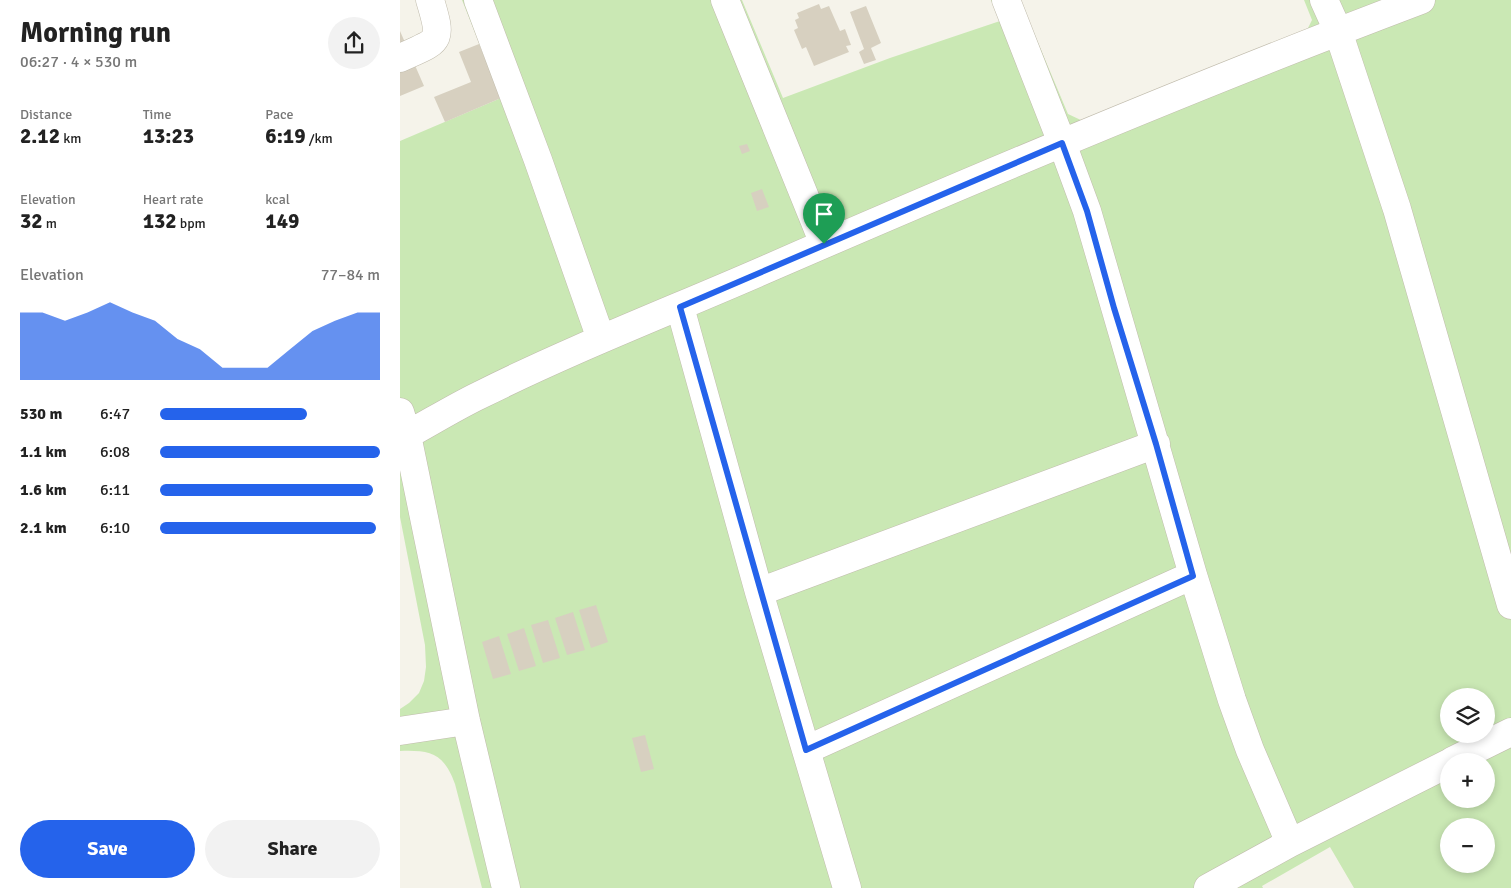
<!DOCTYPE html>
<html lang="en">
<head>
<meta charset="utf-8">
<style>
  body { margin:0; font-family:Signika,sans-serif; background:#f2f2f2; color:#222; height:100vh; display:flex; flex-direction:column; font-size:19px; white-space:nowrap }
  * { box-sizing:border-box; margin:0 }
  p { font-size:16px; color:#767676 }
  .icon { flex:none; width:28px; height:28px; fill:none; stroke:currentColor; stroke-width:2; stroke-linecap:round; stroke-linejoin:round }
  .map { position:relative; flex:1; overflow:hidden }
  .panel { display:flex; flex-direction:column; background:#fff; width:400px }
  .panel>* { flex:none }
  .buttons { position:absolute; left:1040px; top:688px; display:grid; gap:10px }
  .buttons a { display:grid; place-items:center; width:55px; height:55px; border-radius:50%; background:#fff; box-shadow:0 2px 8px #0003; font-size:25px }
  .pin { position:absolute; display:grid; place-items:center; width:42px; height:42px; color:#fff; margin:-51px -21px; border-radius:50% 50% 50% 0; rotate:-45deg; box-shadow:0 0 5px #0007 }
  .pin .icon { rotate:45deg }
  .round { display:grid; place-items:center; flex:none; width:52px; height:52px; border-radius:26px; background:#f2f2f2 }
  .headline { display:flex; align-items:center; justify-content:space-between; height:85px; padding:0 20px }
  h1 { font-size:28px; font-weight:700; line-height:38px }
  .stats { display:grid; grid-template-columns:repeat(3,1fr); gap:8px; height:85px; padding:5px 20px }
  .stats div { display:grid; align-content:center }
  .stats b { font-size:21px; font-weight:700 }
  .stats small { font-size:14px; font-weight:400 }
  .stats p { font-size:14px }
  .chart { height:140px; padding:10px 20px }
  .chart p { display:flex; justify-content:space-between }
  .chart svg { width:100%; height:90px; margin-top:5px; fill:#2563eb; opacity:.7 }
  .action { display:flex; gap:10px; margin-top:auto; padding:10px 20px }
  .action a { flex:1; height:58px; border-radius:30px; background:#2563eb; color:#fff; font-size:20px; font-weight:700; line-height:58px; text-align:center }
  .action a+a { background:#f2f2f2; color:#222 }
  ul { padding:0 20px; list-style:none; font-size:16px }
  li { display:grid; grid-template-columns:80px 60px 1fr; align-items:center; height:38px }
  li i { height:12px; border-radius:6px; background:#2563eb }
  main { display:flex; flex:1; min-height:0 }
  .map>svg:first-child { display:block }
  .green { fill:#cae8b4; fill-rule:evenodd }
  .building { fill:#d7d0c0 }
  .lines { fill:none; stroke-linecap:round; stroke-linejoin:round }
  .minor-casing { stroke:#c1bcad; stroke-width:29 }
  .minor { stroke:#fff; stroke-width:28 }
  .route-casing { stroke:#fff; stroke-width:10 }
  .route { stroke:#2563eb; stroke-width:6 }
</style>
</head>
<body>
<main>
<section class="panel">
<div class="headline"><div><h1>Morning run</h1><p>06:27 · 4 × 530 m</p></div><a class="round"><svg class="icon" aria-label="share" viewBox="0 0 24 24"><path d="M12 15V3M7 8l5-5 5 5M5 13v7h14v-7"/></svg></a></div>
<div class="stats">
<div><p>Distance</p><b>2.12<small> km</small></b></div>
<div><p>Time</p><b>13:23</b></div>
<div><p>Pace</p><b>6:19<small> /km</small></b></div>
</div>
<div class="stats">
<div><p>Elevation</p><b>32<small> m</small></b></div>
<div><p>Heart rate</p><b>132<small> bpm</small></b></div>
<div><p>kcal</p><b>149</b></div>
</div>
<div class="chart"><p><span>Elevation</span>77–84 m</p>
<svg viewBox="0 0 160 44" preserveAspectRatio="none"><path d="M0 44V11L10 11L20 15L30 11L40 6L50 11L60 15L70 24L80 29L90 38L100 38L110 38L120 29L130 20L140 15L150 11L160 11V44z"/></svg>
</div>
<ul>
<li><b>530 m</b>6:47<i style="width:67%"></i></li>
<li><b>1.1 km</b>6:08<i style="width:100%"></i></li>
<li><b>1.6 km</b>6:11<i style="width:97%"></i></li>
<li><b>2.1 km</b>6:10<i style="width:98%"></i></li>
</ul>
<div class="action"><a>Save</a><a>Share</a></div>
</section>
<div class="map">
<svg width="1111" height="888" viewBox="0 0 1111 888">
  <rect width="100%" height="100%" fill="#f5f3ea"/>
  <!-- green -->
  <path class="green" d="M62 0H342L383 98 490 58 600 21 591 0H620L668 114 685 122 904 36 912 20 904 0H1111V888H954L930 847 862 886 863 888H82L55 784C44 753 30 750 0 751V709L9 703 19 693 24 681 26 667 25 645 0 517V141L101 98ZM1049 696H1086V734H1049ZM1049 761H1086V799H1049ZM1049 826H1086V864H1049Z"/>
  <!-- building -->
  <path class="building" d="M419 4 421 9 429 6 440 31 445 29 451 45 446 46 449 52 414 66 406 47 402 49 394 30 398 28 395 20 399 18 397 13Z
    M466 6 481 43 471 48 476 60 464 64 459 52 464 49 450 12Z
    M0 31 24 86 0 96Z
    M79 44 101 98 45 122 34 97 71 82 59 52Z
    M347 144 350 151 342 154 339 146Z
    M362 189 369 207 357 211 351 193Z
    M196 605 208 642 191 648 179 610Z
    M173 612 185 650 167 655 155 618Z
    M148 620 160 658 143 663 131 625Z
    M124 628 136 666 119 671 107 634Z
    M99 636 111 674 93 679 82 642Z
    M245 735 254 769 241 772 232 738Z"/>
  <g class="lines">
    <defs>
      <path id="minor" d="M78 0 138 160 201 339
        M325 0 424 244
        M606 0 662 143 687 211 793 575 832 700 850 750 890 843
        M924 0 938 31 997 209 1111 605
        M0 58C40 40 43 43 30 0
        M280 307 359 592 447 888
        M0 412 7 435 66 721 106 888
        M7 435C31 422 55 407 80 395 174 348 273 310 369 268 585 174 801 83 1021 0
        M359 592 756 444
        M0 731 66 721
        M406 750 793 575
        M1052 761 1111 732
        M808 888 890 843 1049 763"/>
    </defs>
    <!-- minor casing -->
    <use href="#minor" class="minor-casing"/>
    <!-- minor -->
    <use href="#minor" class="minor"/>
  </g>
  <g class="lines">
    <defs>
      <path id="route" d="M662 143 687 211 714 308 756 444 793 576 406 750 280 307Z"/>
    </defs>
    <!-- route casing -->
    <use href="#route" class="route-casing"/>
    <!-- route -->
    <use href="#route" class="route"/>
  </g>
</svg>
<div class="buttons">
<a><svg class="icon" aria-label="layers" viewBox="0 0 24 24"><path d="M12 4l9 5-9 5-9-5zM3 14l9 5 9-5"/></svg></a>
<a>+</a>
<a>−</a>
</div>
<div class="pin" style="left:424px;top:244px;background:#1e9e55"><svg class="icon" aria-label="arrive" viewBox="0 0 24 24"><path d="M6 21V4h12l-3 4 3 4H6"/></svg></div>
</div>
</main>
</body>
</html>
